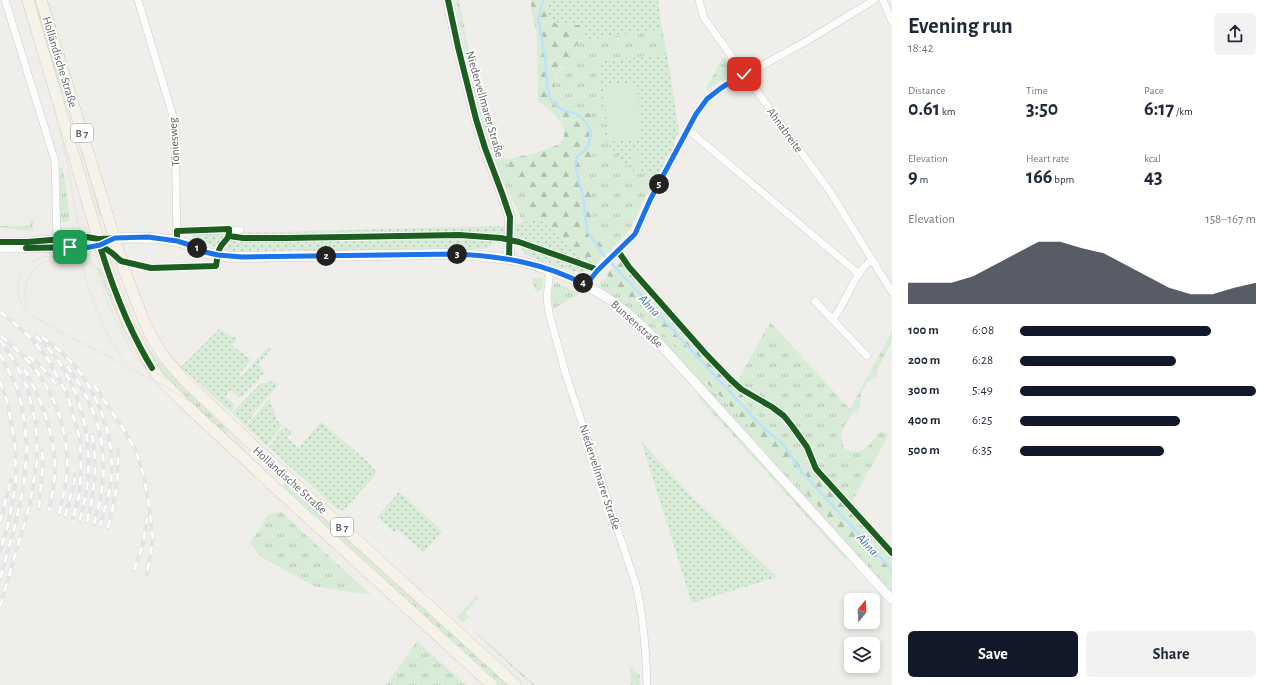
<!DOCTYPE html>
<html lang="en">
<head>
<meta charset="utf-8">
<style>
  body { margin:0; font-family:"Alegreya Sans",sans-serif; background:#f2f2f3; color:#1f2937; height:100vh; display:flex; flex-direction:column; font-size:15px; white-space:nowrap }
  * { box-sizing:border-box; margin:0 }
  p { font-size:13px; color:#747a83 }
  .icon { flex:none; width:22px; height:22px; fill:none; stroke:currentColor; stroke-width:2; stroke-linecap:round; stroke-linejoin:round }
  .map { position:relative; flex:1; overflow:hidden }
  .panel { display:flex; flex-direction:column; background:#fff; width:380px }
  .panel>* { flex:none }
  .needle { width:26px; rotate:18deg }
  .fabs { position:absolute; left:844px; top:593px; display:grid; gap:8px }
  .fabs a { display:grid; place-items:center; width:36px; height:36px; border-radius:6px; background:#fff; box-shadow:0 2px 6px #0003; font-size:20px }
  .pin { position:absolute; display:grid; place-items:center; width:34px; height:34px; color:#fff; margin:-17px; border-radius:8px; box-shadow:0 2px 6px #0006 }
  .km { position:absolute; width:20px; height:20px; margin:-10px; border-radius:50%; background:#222; color:#fff; font-size:11px; line-height:20px; text-align:center }
  .round { display:grid; place-items:center; flex:none; width:42px; height:42px; border-radius:6px; background:#f2f2f3 }
  .headline { display:flex; align-items:center; justify-content:space-between; height:68px; padding:0 16px }
  h1 { font-size:22px; font-weight:700; line-height:30px }
  .stats { display:grid; grid-template-columns:repeat(3,1fr); gap:6px; height:68px; padding:4px 16px }
  .stats div { display:grid; align-content:center }
  .stats b { font-size:20px; font-weight:700 }
  .stats small { font-size:11px; font-weight:400 }
  .stats p { font-size:11px }
  .chart { height:112px; padding:8px 16px }
  .chart p { display:flex; justify-content:space-between }
  .chart svg { width:100%; height:72px; margin-top:4px; fill:#111827; opacity:.7 }
  .button { display:flex; gap:8px; margin-top:auto; padding:8px 16px }
  .button a { flex:1; height:46px; border-radius:6px; background:#111827; color:#fff; font-size:16px; font-weight:700; line-height:46px; text-align:center }
  .button a+a { background:#f2f2f3; color:#1f2937 }
  ul { padding:0 16px; list-style:none; font-size:13px }
  li { display:grid; grid-template-columns:64px 48px 1fr; align-items:center; height:30px }
  li i { height:10px; border-radius:5px; background:#111827 }
  main { display:flex; flex:1; min-height:0 }
  .map>svg:first-child { display:block }
  .grass { fill:url(#grass-tufts) }
  .forest { fill:url(#forest-firs) }
  .park { fill:url(#park-dots) }
  .pitch { fill:#d8ebd6 }
  .lines { fill:none; stroke-linecap:round; stroke-linejoin:round }
  .stream { stroke:#bfe0f9; stroke-width:2.5 }
  .minor-casing { stroke:#cbcccc; stroke-width:8 }
  .tertiary-casing { stroke:#cbcccc; stroke-width:10 }
  .secondary-casing { stroke:#cacacb; stroke-width:11 }
  .primary-casing { stroke:#d7ceb8; stroke-width:12 }
  .minor { stroke:#fdfcfc; stroke-width:7 }
  .tertiary { stroke:#fdfcfc; stroke-width:9 }
  .secondary { stroke:#fdfcfc; stroke-width:10 }
  .primary { stroke:#f4f2e9; stroke-width:11 }
  .tram { stroke:#e4e4e4; stroke-width:1 }
  .rail-casing { stroke:#e4e4e4; stroke-width:4 }
  .rail { stroke:#fff; stroke-width:2.5; stroke-dasharray:8; stroke-linecap:butt }
  .cycleway-casing { stroke:#fff; stroke-width:8 }
  .cycleway { stroke:#1b5e20; stroke-width:6 }
  .route-casing { stroke:#fff; stroke-width:8 }
  .route { stroke:#1a73e8; stroke-width:5 }
  .labels { text-anchor:middle; stroke-width:3.5; stroke-linejoin:round; paint-order:stroke }
  .shield { fill:#fff; stroke:#8f9295; stroke-width:1 }
  .shield-label { font-size:11px; font-weight:bold; fill:#5f6368 }
  .street-label { font-size:12px; fill:#5f6368; stroke:#fff }
  .water-label { font-size:13px; font-style:italic; fill:#4174aa; stroke:#fff }
</style>
</head>
<body>
<main>
<div class="map">
<svg width="892" height="685" viewBox="0 0 892 685">
  <defs>
    <pattern id="grass-tufts" width="24" height="20" patternUnits="userSpaceOnUse"><rect width="24" height="20" fill="#d8ebd6"/><path d="M3 7l-1-3M5 7V3M7 7l1-3M15 17l-1-3M17 17v-4M19 17l1-3" fill="none" stroke="#b2c2b1"/></pattern>
    <pattern id="forest-firs" width="22" height="20" patternUnits="userSpaceOnUse"><rect width="22" height="20" fill="#d8ebd6"/><path d="M5 1l3.5 6h-7zM16 11l3.5 6h-7z" fill="#b2c2b1"/></pattern>
    <pattern id="park-dots" width="8" height="8" patternUnits="userSpaceOnUse"><rect width="8" height="8" fill="#d8ebd6"/><path d="M2 2h.1M6 6h.1" fill="none" stroke="#b2c2b1" stroke-width="1.8" stroke-linecap="round"/></pattern>
  </defs>
  <rect width="100%" height="100%" fill="#efeeea"/>
  <!-- grass -->
  <path class="grass" d="M32 0H36L103 216 100 217 68 103 66 98 59 89Z
    M45 0H48L96 158 93 156Z
    M455 0H459L468 47 488 113 505 160 574 250 597 264 528 235 515 205 508 192 491 147 475 92Z
    M662 29 667 54 601 61 633 173 658 174 645 198 629 231 611 249 607 237 593 227V211L590 189 585 180V165L592 155 596 143 597 128 590 114 556 98C552 76 557 71 575 60L574 48 581 41Z
    M724 56C726 58 729 61 730 64 734 76 714 84 707 90L706 88Z
    M60 168H63L70 221 60 222Z
    M31 219 34 221 32 228 34 231 0 228V226H30Z
    M100 268 126 334V336L96 268Z
    M606 274 615 283 623 295 677 346 709 385 737 413 834 524 863 552 877 573 892 589V593L650 327 628 307 599 287 601 279 604 281 607 277Z
    M533 278H543V289L536 292 532 280Z
    M555 282 579 293 578 295 553 309C552 300 550 290 555 282Z
    M770 322 850 409 892 331V341L879 366 877 374 875 378 867 382 861 393 859 413 853 411 841 433 843 447C860 460 871 444 880 431L889 434 851 503 818 468 803 437 785 414 774 405 759 398 742 387 737 382Z
    M145 345H147C168 379 203 401 230 430L226 435 164 379Z
    M739 391C750 397 762 402 772 409 794 424 804 448 814 471L811 472 787 442 765 423 746 403Z
    M697 396H700L847 557 846 560Z
    M286 482 510 685H498L281 488Z
    M281 512 371 595 314 586 261 557 250 543 269 514Z
    M476 596 478 599 465 613 469 617 463 623 457 617Z
    M477 633 535 685H532L476 634Z
    M417 641 466 685H386Z
    M630 666 640 676V685H631Z"/>
  <!-- forest -->
  <path class="forest" d="M531 0H549L547 14 575 25H584L587 31 581 41 574 48 575 60 573 64C570 65 566 66 563 67 553 73 554 88 556 98L590 114 597 128 596 143 592 155 585 165V180L590 189 593 211V227L607 237 611 249 613 250 604 254 597 264 574 250 566 239 551 230 540 220 531 208 505 160 536 153 560 144 564 136V127L552 112 538 101 537 33 531 10Z
    M622 259 627 268 703 354 739 390 747 403 765 423 787 442 811 472 814 471 892 558V589L877 573 863 552 834 524 737 413 709 385 677 346 623 295 615 283 606 274 614 268Z"/>
  <!-- park -->
  <path class="park" d="M549 0H658L662 29 581 41 587 31 584 25 556 24 547 14Z
    M667 54 679 132 674 141V146L658 174 633 173 606 142 599 66 601 61Z
    M540 220 551 230 566 239 574 250 597 264C592 269 588 272 581 272 571 272 537 261 528 255 524 253 522 250 520 246L495 242 491 246 482 249 234 251C218 249 205 243 191 236V234L504 226Z
    M219 329 237 339 232 345 251 360 239 374 241 377 268 347 271 349 259 363 264 373 240 398 231 390 225 396 235 405 233 407 234 408 231 412 181 367Z
    M272 380 278 385 252 415 253 416 245 425 232 413 261 383H268Z
    M270 398C271 407 275 411 276 419L282 425 273 435 274 437 267 446 246 426Z
    M321 422 367 461 377 473 344 510H338L269 447 276 438 275 435 284 426 292 432 287 438 299 448Z
    M641 441 692 497 777 577 692 603Z
    M399 492 442 531 424 552 397 529 394 532 377 517Z"/>
  <!-- pitch -->
  <path class="pitch" d="M637 83 641 139 608 142 604 86Z
    M639 150 642 170 634 171 632 151Z"/>
  <g class="lines">
    <!-- stream -->
    <path class="stream" d="M543 0 538 18 545 57 547 86 551 101 562 110 577 114 585 121 591 131C589 145 588 149 577 157L575 166 583 196 587 231 603 254 761 426 783 444 801 471 892 570"/>
    <defs>
      <path id="minor" d="M5 0 55 161 57 240
        M138 0 175 123 177 241
        M699 0 704 18 714 32 831 193 892 292
        M883 0 892 22
        M688 131 692 133 859 274
        M177 231 240 230
        M550 269 547 298 549 313 566 375 636 585C644 618 646 651 647 685
        M586 285 597 271 635 234 650 200 696 114 707 99 721 88 805 42 874 0
        M815 301 867 356
        M833 319C846 303 856 269 872 260"/>
      <path id="tertiary" d="M0 242H27L87 237 103 239
        M0 248 85 247 100 245 115 238
        M509 259C551 268 591 283 625 311 641 324 655 339 669 354L892 600"/>
      <path id="secondary" d="M115 238C135 237 156 237 176 241 187 243 196 248 205 252 217 256 230 257 242 257L455 254 483 256 509 259 510 217 503 196 485 148 476 119 458 47 448 0"/>
      <path id="primary" d="M28 0 106 265 129 326 152 368 162 381 183 402 280 492 492 685
        M41 0 125 272 143 319 150 334 164 357 183 379 272 463 516 685"/>
    </defs>
    <!-- minor casing -->
    <use href="#minor" class="minor-casing"/>
    <!-- tertiary casing -->
    <use href="#tertiary" class="tertiary-casing"/>
    <!-- secondary casing -->
    <use href="#secondary" class="secondary-casing"/>
    <!-- primary casing -->
    <use href="#primary" class="primary-casing"/>
    <!-- minor -->
    <use href="#minor" class="minor"/>
    <!-- tertiary -->
    <use href="#tertiary" class="tertiary"/>
    <!-- secondary -->
    <use href="#secondary" class="secondary"/>
    <!-- primary -->
    <use href="#primary" class="primary"/>
    <!-- tram -->
    <path class="tram" d="M21 0 55 110 68 167 78 225 85 247 113 314 127 343 132 352 145 367 173 382 186 391 222 424 252 459 501 685
      M73 226C79 260 89 293 103 324 110 338 116 353 128 364
      M92 269C83 259 72 256 59 256 51 256 42 256 35 260 12 273 13 302 33 317L170 389 189 401
      M28 307C20 288 29 269 47 260"/>
    <defs>
      <path id="rail" d="M0 312 12 321 32 339 49 361 67 394 80 439 81 472 79 496 73 518
        M1 336C10 344 20 352 28 361 55 391 69 432 67 472 66 486 62 500 59 514
        M36 336C42 343 51 350 56 358 81 392 91 436 88 478 87 492 83 506 80 520
        M42 337C55 346 68 357 78 370 102 401 117 447 110 487 108 500 103 513 100 526
        M0 340 15 362 28 390 36 424 37 460 30 504 0 607
        M0 354 17 387 23 412 27 446 24 484 15 526 0 579
        M28 356 40 365 56 384
        M67 366C96 404 109 446 101 494 100 504 96 514 94 524
        M24 369C42 400 55 435 55 471 55 484 51 498 49 511
        M0 381 7 401 15 443 16 482 8 525 0 552
        M94 385 124 430 135 449 143 473 149 505 153 539 147 574
        M39 508 43 461 42 450
        M65 516 74 484 75 475
        M0 522 11 480
        M87 522C94 493 98 465 92 435
        M108 528C115 500 119 478 118 449
        M134 570 143 544 147 518"/>
    </defs>
    <!-- rail casing -->
    <use href="#rail" class="rail-casing"/>
    <!-- rail -->
    <use href="#rail" class="rail"/>
    <defs>
      <path id="cycleway" d="M448 0 458 47 476 119 485 148 503 196 510 217 509 259
        M229 236 243 238H286L459 235 501 238 519 242 593 268 597 271 618 251 629 267 705 353 730 379 741 389 772 407 784 416 792 426 807 447 816 469 892 553
        M0 242H27L87 237 98 239 148 237 177 241V231L229 229C230 242 222 240 219 250 217 255 217 261 216 266L151 268 121 261 112 253 100 245
        M99 243C112 286 128 329 152 368
        M26 248 85 247 100 245 105 243"/>
    </defs>
    <!-- cycleway casing -->
    <use href="#cycleway" class="cycleway-casing"/>
    <!-- cycleway -->
    <use href="#cycleway" class="cycleway"/>
  </g>
  <g class="lines">
    <defs>
      <path id="route" d="M70 247 85 248 100 245 115 238 148 237 177 241 190 245 205 252 218 255 242 257 455 254C502 256 544 263 586 285L597 271 635 234 650 200 696 114 707 99 721 88 744 74"/>
    </defs>
    <!-- route casing -->
    <use href="#route" class="route-casing"/>
    <!-- route -->
    <use href="#route" class="route"/>
  </g>
  <g class="labels">
    <!-- shield labels -->
    <g class="shield">
      <rect x="71" y="124" width="22" height="18" rx="3"/>
      <rect x="331" y="518" width="22" height="18" rx="3"/>
    </g>
    <g class="shield-label">
      <text x="82" y="137">B 7</text>
      <text x="342" y="531">B 7</text>
    </g>
    <!-- street labels -->
    <g class="street-label">
      <text transform="translate(60 62) rotate(73)" y="4">Holländische Straße</text>
      <text transform="translate(485 104) rotate(74)" y="4">Niedervellmarer Straße</text>
      <text transform="translate(785 130) rotate(54)" y="4">Ahnabreite</text>
      <text transform="translate(174 142) rotate(-94)" y="4">Töniesweg</text>
      <text transform="translate(637 324) rotate(42)" y="4">Bunsenstraße</text>
      <text transform="translate(600 477) rotate(72)" y="4">Niedervellmarer Straße</text>
      <text transform="translate(290 480) rotate(42)" y="4">Holländische Straße</text>
    </g>
    <!-- water labels -->
    <g class="water-label">
      <text transform="translate(650 305) rotate(47)" y="5">Ahna</text>
      <text transform="translate(868 544) rotate(47)" y="5">Ahna</text>
    </g>
  </g>
</svg>
<div class="fabs">
<a><svg class="needle" viewBox="-14 -14 28 28"><path d="M0-13l5 13h-10z" fill="#e53935"/><path d="M0 13l5-13h-10z" fill="#747a83"/></svg></a>
<a><svg class="icon" aria-label="layers" viewBox="0 0 24 24"><path d="M12 4l9 5-9 5-9-5zM3 14l9 5 9-5"/></svg></a>
</div>
<div class="pin" style="left:70px;top:247px;background:#1e9e55"><svg class="icon" aria-label="arrive" viewBox="0 0 24 24"><path d="M6 21V4h12l-3 4 3 4H6"/></svg></div>
<div class="pin" style="left:744px;top:74px;background:#d93025"><svg class="icon" aria-label="check" viewBox="0 0 24 24"><path d="M5 12l5 5 9-10"/></svg></div>
<b class="km" style="left:197px;top:248px">1</b>
<b class="km" style="left:326px;top:256px">2</b>
<b class="km" style="left:457px;top:254px">3</b>
<b class="km" style="left:583px;top:283px">4</b>
<b class="km" style="left:659px;top:184px">5</b>
</div>
<section class="panel">
<div class="headline"><div><h1>Evening run</h1><p>18:42</p></div><a class="round"><svg class="icon" aria-label="share" viewBox="0 0 24 24"><path d="M12 15V3M7 8l5-5 5 5M5 13v7h14v-7"/></svg></a></div>
<div class="stats">
<div><p>Distance</p><b>0.61<small> km</small></b></div>
<div><p>Time</p><b>3:50</b></div>
<div><p>Pace</p><b>6:17<small> /km</small></b></div>
</div>
<div class="stats">
<div><p>Elevation</p><b>9<small> m</small></b></div>
<div><p>Heart rate</p><b>166<small> bpm</small></b></div>
<div><p>kcal</p><b>43</b></div>
</div>
<div class="chart"><p><span>Elevation</span>158–167 m</p>
<svg viewBox="0 0 160 44" preserveAspectRatio="none"><path d="M0 44V31L10 31L20 31L30 27L40 20L50 13L60 6L70 6L80 10L90 13L100 20L110 27L120 34L130 38L140 38L150 34L160 31V44z"/></svg>
</div>
<ul>
<li><b>100 m</b>6:08<i style="width:81%"></i></li>
<li><b>200 m</b>6:28<i style="width:66%"></i></li>
<li><b>300 m</b>5:49<i style="width:100%"></i></li>
<li><b>400 m</b>6:25<i style="width:68%"></i></li>
<li><b>500 m</b>6:35<i style="width:61%"></i></li>
</ul>
<div class="button"><a>Save</a><a>Share</a></div>
</section>
</main>
</body>
</html>
